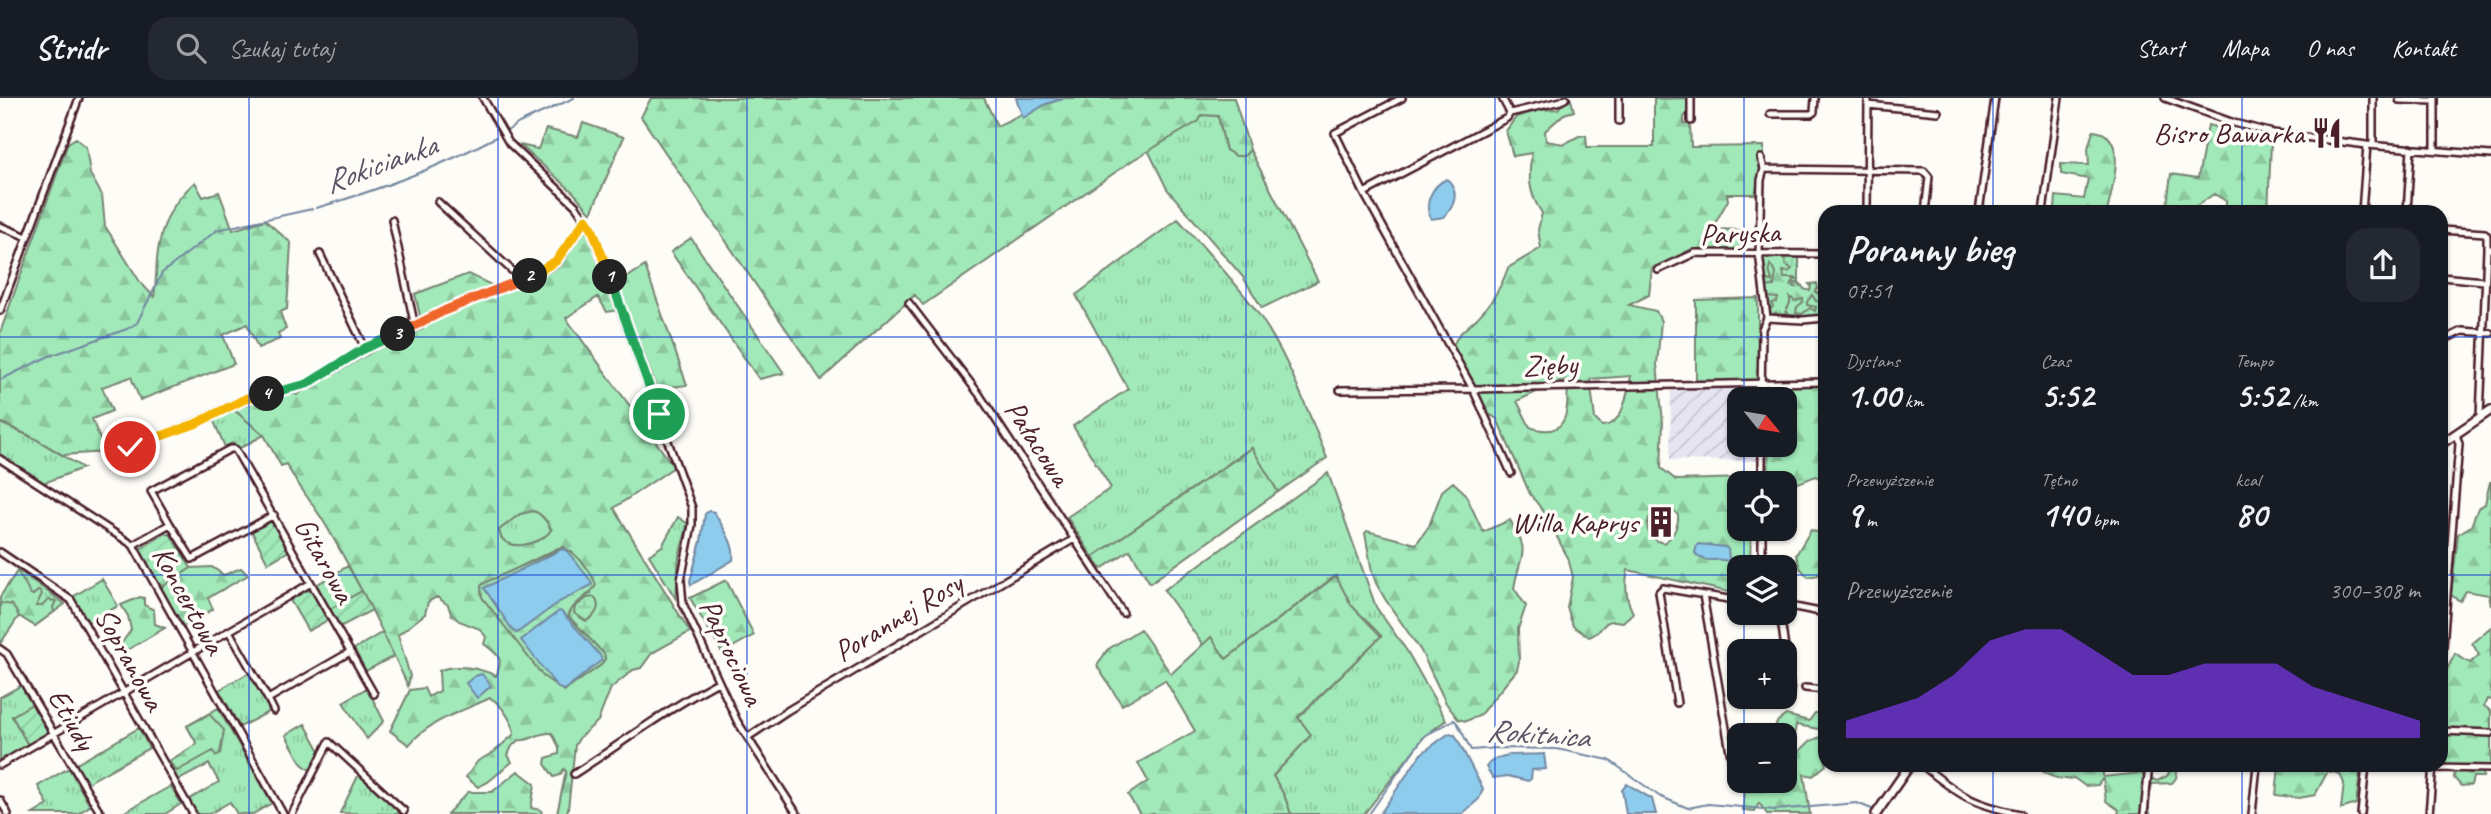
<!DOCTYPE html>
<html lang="pl">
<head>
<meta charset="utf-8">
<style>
  body { margin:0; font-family:Caveat,sans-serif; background:#242831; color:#f1f3f6; height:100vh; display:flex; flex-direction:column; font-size:26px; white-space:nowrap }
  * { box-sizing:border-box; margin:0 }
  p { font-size:23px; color:#9ea1a6 }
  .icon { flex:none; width:38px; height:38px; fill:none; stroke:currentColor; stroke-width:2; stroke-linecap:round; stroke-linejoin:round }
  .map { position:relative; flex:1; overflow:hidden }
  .panel { position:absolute; left:1818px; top:107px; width:630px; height:567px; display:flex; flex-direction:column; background:#171b24; border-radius:21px; box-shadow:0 2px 5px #0004 }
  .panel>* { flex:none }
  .needle { width:46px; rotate:120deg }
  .tools { position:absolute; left:1727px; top:289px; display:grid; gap:14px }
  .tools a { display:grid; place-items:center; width:70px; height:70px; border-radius:14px; background:#171b24; box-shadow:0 2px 5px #0004; font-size:35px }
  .pin { position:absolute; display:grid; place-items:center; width:60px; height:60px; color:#fff; margin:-30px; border:4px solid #fff; border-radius:50%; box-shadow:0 2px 7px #0007 }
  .km { position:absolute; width:35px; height:35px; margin:-18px; border-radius:50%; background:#222; color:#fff; font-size:19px; line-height:35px; text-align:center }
  .round { display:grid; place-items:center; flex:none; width:74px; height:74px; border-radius:21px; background:#242831 }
  .head { display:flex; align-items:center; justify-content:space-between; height:119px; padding:0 28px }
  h1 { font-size:38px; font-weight:600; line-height:52px }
  .figures { display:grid; grid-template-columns:repeat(3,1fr); gap:10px; height:119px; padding:7px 28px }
  .figures div { display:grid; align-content:center }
  .figures b { font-size:35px; font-weight:600 }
  .figures small { font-size:19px; font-weight:400 }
  .figures p { font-size:19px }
  .chart { height:196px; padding:14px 28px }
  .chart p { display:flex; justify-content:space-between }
  .chart svg { width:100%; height:126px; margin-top:7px; fill:#7c3aed; opacity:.7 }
  header { display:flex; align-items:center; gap:42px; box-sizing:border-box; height:98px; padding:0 35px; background:#171b24; border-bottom:2px solid #363941 }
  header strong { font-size:33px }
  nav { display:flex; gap:38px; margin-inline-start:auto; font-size:24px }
  .search { width:490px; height:63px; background:#242831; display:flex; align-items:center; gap:18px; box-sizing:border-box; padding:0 24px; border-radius:21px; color:#9ea1a6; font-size:26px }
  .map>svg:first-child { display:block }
  .industrial { fill:url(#industrial-furrows) }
  .grass { fill:url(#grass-tufts); stroke:#768472; stroke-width:2 }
  .forest { fill:url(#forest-firs); stroke:#768472; stroke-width:2; fill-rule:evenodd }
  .wetland { fill:url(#wetland-marsh); stroke:#768472; stroke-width:2 }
  .garden { fill:url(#garden-furrows); stroke:#768472; stroke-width:2 }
  .water { fill:#8eccee; stroke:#7387a0; stroke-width:2 }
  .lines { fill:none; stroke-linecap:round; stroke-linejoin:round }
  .stream { stroke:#7387a0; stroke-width:2 }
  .minor-casing { stroke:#4a1f2b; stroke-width:10 }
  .tertiary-casing { stroke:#4a1f2b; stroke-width:12 }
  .minor { stroke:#fdfcf7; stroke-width:5 }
  .tertiary { stroke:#fdfcf7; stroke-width:7 }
  .split-1-casing { stroke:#fff; stroke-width:14 }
  .split-2-casing { stroke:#fff; stroke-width:14 }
  .split-3-casing { stroke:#fff; stroke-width:14 }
  .split-4-casing { stroke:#fff; stroke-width:14 }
  .split-5-casing { stroke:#fff; stroke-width:14 }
  .split-1 { stroke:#22a559; stroke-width:9 }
  .split-2 { stroke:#f5b400; stroke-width:9 }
  .split-3 { stroke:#f0652b; stroke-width:9 }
  .split-4 { stroke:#22a559; stroke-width:9 }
  .split-5 { stroke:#f5b400; stroke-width:9 }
  .grid { fill:none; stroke:#1d4ed8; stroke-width:2; stroke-opacity:0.55 }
  .labels { text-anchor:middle; stroke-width:7; stroke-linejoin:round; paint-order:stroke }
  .poi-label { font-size:30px; fill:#4a1f2b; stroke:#fdfcf7; text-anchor:end }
  .street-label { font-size:30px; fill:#4a1f2b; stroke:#fdfcf7 }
  .water-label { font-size:32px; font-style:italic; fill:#5e5366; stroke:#fdfcf7 }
</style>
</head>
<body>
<header>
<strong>Stridr</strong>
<div class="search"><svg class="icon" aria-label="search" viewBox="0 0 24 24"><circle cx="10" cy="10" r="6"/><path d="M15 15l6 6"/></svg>Szukaj tutaj</div>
<nav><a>Start</a><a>Mapa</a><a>O nas</a><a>Kontakt</a></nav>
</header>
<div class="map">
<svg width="2491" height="716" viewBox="0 0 2491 716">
  <defs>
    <pattern id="industrial-furrows" width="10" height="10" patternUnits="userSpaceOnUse" patternTransform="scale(1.75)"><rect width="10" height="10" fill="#e6e4f0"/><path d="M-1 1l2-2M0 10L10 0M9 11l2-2" fill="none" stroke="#c7c3ce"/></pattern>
    <pattern id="grass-tufts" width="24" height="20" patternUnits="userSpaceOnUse" patternTransform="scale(1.75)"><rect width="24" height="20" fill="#a1e9b8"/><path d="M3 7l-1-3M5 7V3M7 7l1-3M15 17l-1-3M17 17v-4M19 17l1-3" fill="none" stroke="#8cc79e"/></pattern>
    <pattern id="forest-firs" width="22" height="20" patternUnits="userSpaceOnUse" patternTransform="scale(1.75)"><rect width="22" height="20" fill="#a1e9b8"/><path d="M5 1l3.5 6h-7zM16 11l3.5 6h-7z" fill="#8cc79e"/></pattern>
    <pattern id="wetland-marsh" width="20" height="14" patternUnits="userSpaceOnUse" patternTransform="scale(1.75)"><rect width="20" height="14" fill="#a1e9b8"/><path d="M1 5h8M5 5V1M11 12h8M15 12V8" fill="none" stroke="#8cc79e"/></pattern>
    <pattern id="garden-furrows" width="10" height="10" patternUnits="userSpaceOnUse" patternTransform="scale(1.75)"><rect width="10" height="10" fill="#a1e9b8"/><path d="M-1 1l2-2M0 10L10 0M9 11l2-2" fill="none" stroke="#8cc79e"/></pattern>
  </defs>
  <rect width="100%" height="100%" fill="#fdfcf7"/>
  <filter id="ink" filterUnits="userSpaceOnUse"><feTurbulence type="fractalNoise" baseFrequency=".0143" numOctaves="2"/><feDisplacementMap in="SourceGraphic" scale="14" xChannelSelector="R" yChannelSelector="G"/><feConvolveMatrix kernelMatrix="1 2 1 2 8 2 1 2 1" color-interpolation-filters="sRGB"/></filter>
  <g filter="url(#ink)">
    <!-- industrial -->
    <path class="industrial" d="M1758 290V301H1740V346L1758 347V363L1670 362 1671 291Z"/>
    <!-- grass -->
    <path class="grass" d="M1202 17 1218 18 1226 52 1237 58H1244L1250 52 1318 183 1262 210 1243 179 1167 91 1148 52 1198 23Z
      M1178 121C1204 150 1231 179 1255 211 1287 255 1306 309 1327 360L1278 394 1251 350 1093 459 1067 419 1111 390 1073 328 1128 291 1076 197Z
      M1767 158 1813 159 1799 160V195H1825V219L1808 221 1769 216 1761 162Z
      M233 311 264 337 240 350 232 345 225 349 213 321Z
      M0 325 34 340 83 370 44 385 0 356Z
      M1328 375 1376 509 1407 553 1446 622 1425 638 1364 716H1291L1284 697 1273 678 1311 637 1298 620 1381 538 1351 507 1335 478 1226 561 1211 540 1203 547 1164 492Z
      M533 413C540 414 549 425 551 432 542 448 502 457 499 432L520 416Z
      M678 419 688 426 679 458 676 501 649 457 662 448Z
      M348 468 362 493 330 511 316 487Z
      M18 472 65 506 35 528 19 518 0 546V499Z
      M102 481 118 508 87 525 71 500Z
      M383 534 394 558 366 573 354 551Z
      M250 574 272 612 240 629 219 592Z
      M22 587 32 606 12 618 28 647 0 663V599Z
      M367 590 384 623 367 641 343 604Z
      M218 610 272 705 253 716H237L230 704 209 716H196L188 702 219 684 209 666 177 683 166 665 197 646 187 628Z
      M305 626 320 653 311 673 302 666 286 637Z
      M139 630 149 650 87 685 75 667Z
      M69 670 90 708 77 716H33L48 707 38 688Z
      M359 676 402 716 340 715Z
      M171 688 181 706 165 716H121Z"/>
    <!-- forest -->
    <path class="forest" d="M651 0H984L997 28 1022 16 1023 19 1046 6 1065 0H1234L1250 52 1244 58H1236L1226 52 1218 18 1202 17 1199 23 1133 62 923 207 915 197 821 282 641 19Z
      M1687 0V15L1684 19V26H1690L1691 49 1764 48V62L1755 96H1727L1728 102 1712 131 1741 132V153L1692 151 1652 170 1649 197 1629 207 1656 213 1661 223 1657 267 1663 324 1661 370 1676 382 1746 380 1749 385H1740V430L1751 431 1750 469H1740L1739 495H1734L1628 472C1624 488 1626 501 1633 515L1623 524C1600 519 1607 532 1589 539L1573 528 1567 510 1573 479 1568 460 1544 414 1530 396 1497 321 1489 316 1453 248C1458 235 1464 232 1474 223 1490 208 1501 190 1508 170L1541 150 1538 132 1542 115C1528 95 1528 78 1532 55L1513 58 1506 33 1516 19 1541 12 1558 11 1562 6 1571 2 1574 13 1564 16 1545 33 1546 43 1564 46 1579 38 1586 37 1587 49H1654V1ZM1631 278C1627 295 1624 327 1602 328L1595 321 1590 281ZM1567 282C1569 311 1569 343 1530 329L1517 303 1560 283ZM1655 413H1674L1678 417C1679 428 1672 441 1663 445 1645 440 1643 424 1655 413Z
      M583 25 624 39 591 115 574 95 520 47 538 51 546 31 578 39Z
      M2208 27 2271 44 2268 114H2226V103L2214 96 2195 109 2194 114H2166L2171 76 2198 80Z
      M2093 33C2130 35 2112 91 2107 114H2069L2055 111 2056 98 2084 101 2088 81 2061 76V66L2089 67 2088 50Z
      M76 40 86 49 90 76 102 97 105 128 140 184 154 199C156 187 156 173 157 161 160 129 171 105 195 84L203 99 219 94 233 132 265 122 291 145 287 211 280 214 286 231 278 235 280 241 258 250 247 226 223 237 234 266 140 302 131 279 102 289 112 313 92 321 105 354 63 357 34 340 0 324V235L68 45Z
      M587 128 618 212 607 214 598 199 566 220 674 369 614 410 690 534 652 555 641 570 633 572 611 590 598 623 580 639 575 647 568 711 566 716H557L566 673 564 671 560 677 554 679 545 666 546 660 559 656V649L552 635C537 634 530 644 519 642L512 648 508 657 512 664 488 684 478 689 466 679 478 663 494 654 514 636C514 625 500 604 490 600 463 613 428 623 409 647L390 633 410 592 424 590 428 599 440 593 439 573C454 565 481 570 496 578 504 560 499 557 484 546L486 539 480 531 459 523 451 516 448 507 437 499 428 504 425 516 398 537 410 578 408 588C383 533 357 481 327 429 314 407 298 388 286 366L281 368 264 337 233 311 289 294 297 297 331 273 334 276 377 251 423 231 415 196 468 176 504 193 559 169ZM533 413C540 414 549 425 551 432 542 447 501 457 499 432L520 416ZM564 449 591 495 576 503 568 518 604 556 605 560 601 567 564 593 482 499 481 488 558 450Z
      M691 140 784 275 759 281 671 154Z
      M1766 158 1769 161 1784 159 1786 167 1792 171 1788 174 1783 173 1784 180H1795L1797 182H1794L1791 188 1796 189 1794 185H1797L1800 188 1801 186 1804 191 1810 193 1811 188 1809 186 1817 185 1818 190 1815 194 1819 196 1821 192 1824 194 1825 204 1816 203 1812 197 1807 204V207L1816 209 1815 213 1810 210 1802 216 1796 215 1797 209 1803 204V201L1795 203 1790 199V205L1786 213 1788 215 1778 219 1776 214 1772 217 1769 212 1773 209 1772 205 1777 204 1778 200 1766 199 1764 189 1774 188 1776 175 1770 167 1769 172 1772 183 1764 182 1762 159Z
      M645 168 687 287 657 291 617 186Z
      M1758 200V283L1696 284V202Z
      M1825 285V384L1816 378 1785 390V385H1769L1768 347 1785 346V301H1766V286Z
      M1252 350 1278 394 1150 485 1130 452 1101 471 1093 459Z
      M1453 384 1465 395 1483 434 1510 422C1532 457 1520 454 1514 490L1526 508 1518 531 1519 563 1517 572 1479 618 1466 623 1458 621 1446 605 1421 553 1385 501 1376 485 1372 474 1365 435 1367 433 1416 446 1429 428 1442 393Z
      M2490 384H2491V508L2489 497 2466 493 2460 503 2451 497 2458 436 2471 428 2478 410 2485 406Z
      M1811 432 1825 437V476L1808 479 1800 470 1796 457Z
      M212 469 224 477 241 470 248 477 208 500 213 511 182 529 160 490 191 470Z
      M18 472C20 482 28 486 29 495L33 497 39 492 42 496 36 508H42L48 502 56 503 53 509 54 514 35 528 19 518 12 507 0 505V499Z
      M1336 478 1351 507 1381 538 1298 619 1311 637 1273 678 1284 697 1291 716H1140L1128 697 1148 683 1138 665 1195 633 1165 582 1122 607 1097 568 1107 552 1140 531 1171 576 1211 539 1226 561Z
      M726 482 754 537 722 555 690 500Z
      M140 499 144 500V507L154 512 155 526 165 530 122 555 121 546 131 532 128 518 121 507Z
      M2491 529V602L2487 601 2484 608 2491 613V668H2484L2483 679H2473L2471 687 2461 688 2454 680 2455 669 2436 667H2441L2443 579 2455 556 2470 565 2479 557 2472 545Z
      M1815 615H1821L1825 623V632L1796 627 1794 639 1789 648H1785V637H1771L1778 623 1786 617 1809 623Z
      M209 616 224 632 220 656 216 658 213 653 177 673 170 665 171 662 197 646 187 628Z
      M1825 632 1826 667 1813 678 1804 676 1810 716H1767L1759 705 1755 713 1743 712 1745 694 1759 692V683L1785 682V667L1810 643 1823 638Z
      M2038 667H2103V679L2140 675 2157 683 2167 678 2173 667H2178L2176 680 2172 685 2152 686 2148 704 2150 716H2118L2119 712 2106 703 2103 680 2098 687 2085 688 2074 680C2062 683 2044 679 2038 667Z
      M2279 667H2361L2356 706 2341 711 2344 685 2340 676 2328 673 2315 697 2299 700 2276 697Z
      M518 673 535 686 531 710 541 712 542 716H447L468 694H492Z"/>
    <!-- wetland -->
    <path class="wetland" d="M564 449C578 457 591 472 596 487 588 501 575 501 568 518L604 556 605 561 601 567 564 593 543 578 482 499 481 488 484 485Z
      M594 499C602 508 596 518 586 523L574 515 575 509 587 500Z"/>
    <!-- garden -->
    <path class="garden" d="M268 423 272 425 289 453 268 465 251 432Z
      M166 435 171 437 191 470 160 490 140 455 141 450Z
      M307 492 312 494 328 522 308 533 290 502Z
      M362 493 372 512 340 529 330 511Z
      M32 606 47 631 46 637 28 647 12 618Z"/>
    <!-- water -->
    <path class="water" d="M1016 0H1065L1046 6 1023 20Z
      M1447 81C1460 93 1455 108 1444 119L1431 121C1423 106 1432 87 1447 81Z
      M709 413 714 414C721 427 736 446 733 462L691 487 690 483 701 443 705 416Z
      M1699 446 1725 449 1728 451 1729 461 1735 463 1738 467C1735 466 1732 464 1728 463 1716 459 1705 467 1695 455L1697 447Z
      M562 451 567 453 591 483 592 487 559 504 517 535 513 533 484 490Z
      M559 513 562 514 600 557 602 562 564 592 558 590 521 542Z
      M482 576 491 588 477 600 466 585 475 578Z
      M1448 636 1455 637 1483 691 1479 701 1462 716H1380L1421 656Z
      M1544 656 1546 671 1532 672 1531 681 1528 683 1508 678 1493 680 1486 669C1497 652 1526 658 1544 656Z
      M1627 686 1652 701 1656 716H1626L1622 692Z"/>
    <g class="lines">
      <!-- stream -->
      <path class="stream" d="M507 33 519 25 574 0
        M316 110C379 92 438 70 496 39
        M0 282 47 259 127 231 137 225 162 175 217 132 312 111
        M1369 716 1424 638 1454 622 1458 626 1471 652 1498 650 1557 651 1609 662 1659 698 1688 710 1708 706 1775 712 1857 705 1874 712"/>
      <defs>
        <path id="minor" d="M483 0 509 45 576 108 591 130 692 410V427L681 482 683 506 737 623 797 716
          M1402 0 1335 35 1364 95 1507 20 1510 15 1561 3 1566 0
          M1502 0 1510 15
          M1691 0V23
          M2165 0 2234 25 2273 35 2367 47 2491 57
          M2435 0V52
          M2399 2 2435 3
          M1868 7 1938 14
          M1770 16H1811L1814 14 1815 0
          M1619 23V0
          M2373 47V0
          M1761 60 1764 71 1761 82 1759 155 1767 220 1762 231 1761 301
          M1764 71 1924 73 1929 79 1925 114
          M1364 95 1473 291 1511 375
          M438 104 521 181
          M1867 114 1868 0
          M1979 114 1995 0
          M2043 114 2059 0
          M2362 114 2367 47
          M2407 114 2411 50
          M392 122 415 229
          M0 128 27 139
          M2441 132 2485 135 2487 138V151H2491
          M320 156 365 250
          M1658 172 1695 155 1825 156
          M2441 179 2484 183
          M909 205 979 296 1123 515
          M0 213 79 0
          M1767 220 1803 222 1825 220
          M2441 243 2462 233 2491 235
          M1340 292 1473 291 1825 284
          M2480 319 2487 151
          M1762 346V385
          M104 359 195 325 247 300 307 286 365 250 446 212 547 170 556 163 586 121
          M0 361 133 447 283 716
          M170 426 192 461 274 417
          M1762 430V469
          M133 447 170 426 151 393 230 351H235L374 596
          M0 454 71 502 193 716
          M1703 497 1733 671 1740 675
          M1785 507 1825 515
          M1780 514 1791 595
          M229 533 268 601 350 554
          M0 551 7 556 101 716
          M2441 573 2459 346 2456 336
          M1805 590 1825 592
          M268 601 274 613
          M1677 605 1659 494 1663 490 1740 503
          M2441 633 2491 635
          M748 639 787 613 1074 441
          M0 667 311 485
          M1922 667C1960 698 1972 706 2020 716
          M2433 670 2491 671
          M574 676C622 645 667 611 718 584
          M0 702 8 716
          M292 716 329 644 404 713
          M2144 716 2149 667
          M2252 716 2257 667
          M2361 716 2366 667
          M2429 716 2433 667"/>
        <path id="tertiary" d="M2441 346 2491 312
          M1876 716 1910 667"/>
      </defs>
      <!-- minor casing -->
      <use href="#minor" class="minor-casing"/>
      <!-- tertiary casing -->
      <use href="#tertiary" class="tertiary-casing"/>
      <!-- minor -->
      <use href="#minor" class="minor"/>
      <!-- tertiary -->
      <use href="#tertiary" class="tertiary"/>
    </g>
  </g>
  <g class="lines" filter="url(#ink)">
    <defs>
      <path id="split-1" d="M610 179 659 316"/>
      <path id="split-2" d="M530 178 556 163 586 121 592 130 610 179"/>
      <path id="split-3" d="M398 236 446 212 530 178"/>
      <path id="split-4" d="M267 296 307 286 365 250 398 236"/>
      <path id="split-5" d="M130 349 195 326 247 300 267 296"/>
    </defs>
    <!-- split-1 casing -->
    <use href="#split-1" class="split-1-casing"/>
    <!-- split-2 casing -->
    <use href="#split-2" class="split-2-casing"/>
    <!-- split-3 casing -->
    <use href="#split-3" class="split-3-casing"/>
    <!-- split-4 casing -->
    <use href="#split-4" class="split-4-casing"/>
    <!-- split-5 casing -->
    <use href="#split-5" class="split-5-casing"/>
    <!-- split-1 -->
    <use href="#split-1" class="split-1"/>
    <!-- split-2 -->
    <use href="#split-2" class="split-2"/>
    <!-- split-3 -->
    <use href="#split-3" class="split-3"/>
    <!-- split-4 -->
    <use href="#split-4" class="split-4"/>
    <!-- split-5 -->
    <use href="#split-5" class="split-5"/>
  </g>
  <!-- grid -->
  <path class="grid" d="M249 0V716M498 0V716M747 0V716M996 0V716M1246 0V716M1495 0V716M1744 0V301M1993 0V114M2242 0V114M0 239H1825M2441 239H2491M1744 346V385M1744 430V469M0 477H1740M1785 477H1825M2441 477H2491M1744 514V553M1744 598V637M1993 667V716M2242 667V716M1744 682V716"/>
  <!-- icons -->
  <defs>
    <symbol id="restaurant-bare" viewBox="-9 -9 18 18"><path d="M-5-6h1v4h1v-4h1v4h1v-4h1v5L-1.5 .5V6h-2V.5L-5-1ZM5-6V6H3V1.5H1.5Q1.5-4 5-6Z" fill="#4a1f2b" stroke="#fdfcf7" stroke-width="2.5" paint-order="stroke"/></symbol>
    <symbol id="building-bare" viewBox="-9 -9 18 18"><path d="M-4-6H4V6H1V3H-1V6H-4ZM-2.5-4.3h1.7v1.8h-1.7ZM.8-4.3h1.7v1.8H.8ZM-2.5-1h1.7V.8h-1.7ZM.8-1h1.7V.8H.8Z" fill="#4a1f2b" stroke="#fdfcf7" stroke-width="2.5" paint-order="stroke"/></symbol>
  </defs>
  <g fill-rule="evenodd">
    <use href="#restaurant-bare" x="2305" y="13" width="44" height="44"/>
    <use href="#building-bare" x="1639" y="402" width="44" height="44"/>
  </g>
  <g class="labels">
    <!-- poi labels -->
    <g class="poi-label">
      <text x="2304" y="45">Bisro Bawarka</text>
      <text x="1638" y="434">Willa Kaprys</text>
    </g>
    <!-- street labels -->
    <g class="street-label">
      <text transform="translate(1740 135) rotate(-2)" y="10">Paryska</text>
      <text transform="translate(1550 267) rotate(-2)" y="10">Zięby</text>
      <text transform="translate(1038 345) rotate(57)" y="10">Pałacowa</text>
      <text transform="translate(325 462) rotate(61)" y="10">Gitarowa</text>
      <text transform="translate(189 502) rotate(61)" y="10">Koncertowa</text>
      <text transform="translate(898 519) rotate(-31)" y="10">Porannej Rosy</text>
      <text transform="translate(732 554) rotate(65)" y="10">Paprociowa</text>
      <text transform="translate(130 561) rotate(61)" y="10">Sopranowa</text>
      <text transform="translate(72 621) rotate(60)" y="10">Etiudy</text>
    </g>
    <!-- water labels -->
    <g class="water-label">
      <text transform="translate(380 65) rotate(-20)" y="11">Rokicianka</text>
      <text transform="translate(1538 635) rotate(4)" y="11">Rokitnica</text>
    </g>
  </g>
</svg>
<div class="tools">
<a><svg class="needle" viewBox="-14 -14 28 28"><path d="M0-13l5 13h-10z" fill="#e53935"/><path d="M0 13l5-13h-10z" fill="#9ea1a6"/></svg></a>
<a><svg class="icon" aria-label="locate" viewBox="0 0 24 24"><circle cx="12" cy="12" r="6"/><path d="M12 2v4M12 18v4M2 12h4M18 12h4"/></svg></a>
<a><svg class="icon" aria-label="layers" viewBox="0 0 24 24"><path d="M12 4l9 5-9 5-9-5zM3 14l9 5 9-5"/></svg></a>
<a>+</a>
<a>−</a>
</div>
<div class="pin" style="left:659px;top:316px;background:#1e9e55"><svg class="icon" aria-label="arrive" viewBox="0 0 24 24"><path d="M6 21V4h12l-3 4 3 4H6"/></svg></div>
<div class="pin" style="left:130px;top:349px;background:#d93025"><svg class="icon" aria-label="check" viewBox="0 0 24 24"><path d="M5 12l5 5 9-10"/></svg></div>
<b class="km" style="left:610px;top:179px">1</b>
<b class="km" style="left:530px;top:178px">2</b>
<b class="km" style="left:398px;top:236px">3</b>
<b class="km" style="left:267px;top:296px">4</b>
<section class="panel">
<div class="head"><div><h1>Poranny bieg</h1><p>07:51</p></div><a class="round"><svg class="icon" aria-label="share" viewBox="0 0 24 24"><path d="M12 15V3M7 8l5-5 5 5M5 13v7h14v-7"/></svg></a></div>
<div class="figures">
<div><p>Dystans</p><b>1.00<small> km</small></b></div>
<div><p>Czas</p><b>5:52</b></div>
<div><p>Tempo</p><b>5:52<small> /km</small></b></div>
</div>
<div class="figures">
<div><p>Przewyższenie</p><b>9<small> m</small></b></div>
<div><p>Tętno</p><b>140<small> bpm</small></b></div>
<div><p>kcal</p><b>80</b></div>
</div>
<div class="chart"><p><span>Przewyższenie</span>300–308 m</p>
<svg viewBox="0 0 160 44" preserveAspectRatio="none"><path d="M0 44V38L10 34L20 30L30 22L40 10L50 6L60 6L70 14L80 22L90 22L100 18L110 18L120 18L130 26L140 30L150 34L160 38V44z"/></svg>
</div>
</section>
</div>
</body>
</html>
